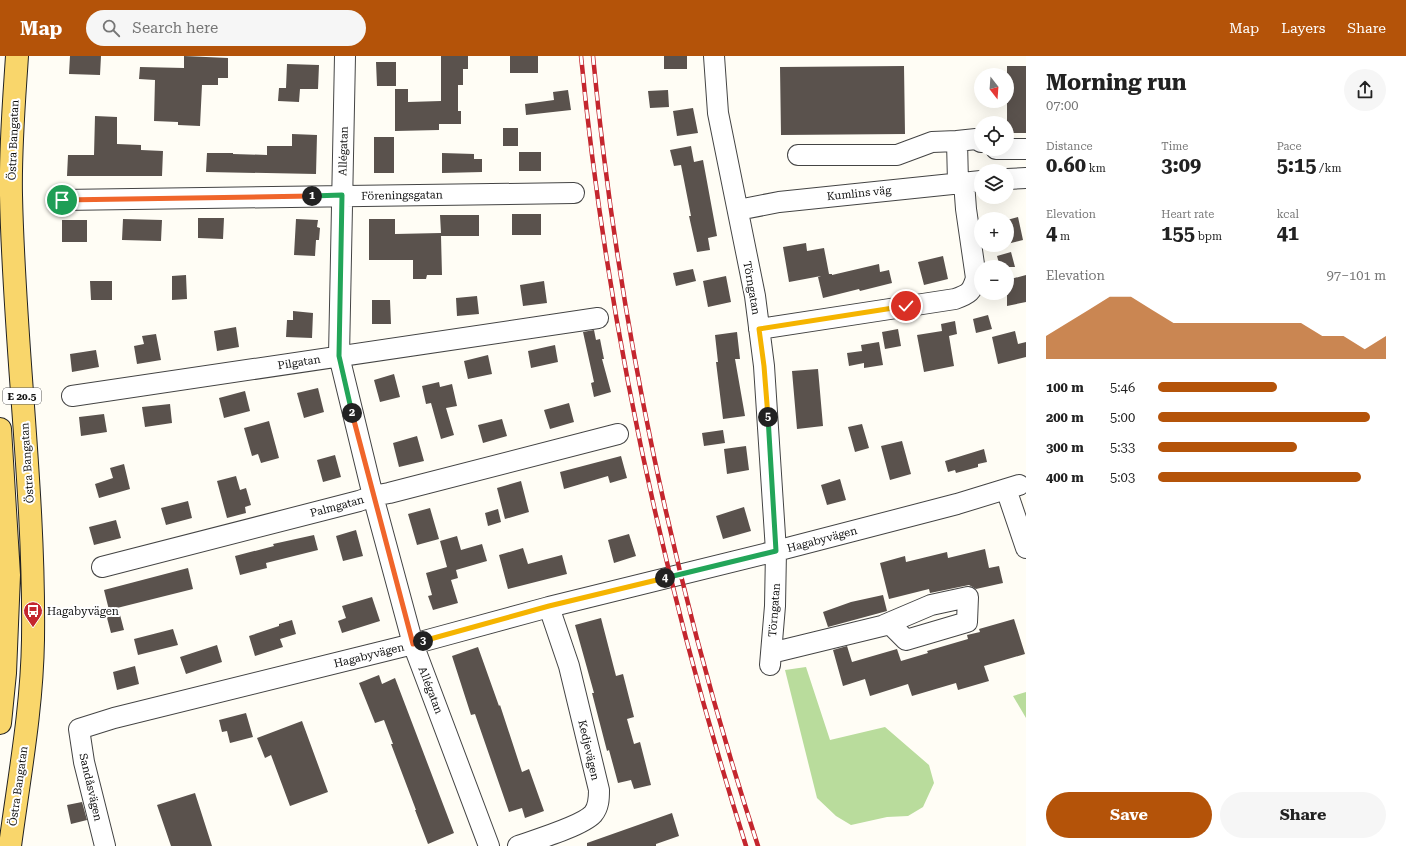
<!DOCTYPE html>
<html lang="en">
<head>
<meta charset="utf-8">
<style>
  body { margin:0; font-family:"Roboto Serif",serif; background:#f6f6f6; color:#222; height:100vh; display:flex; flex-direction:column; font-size:15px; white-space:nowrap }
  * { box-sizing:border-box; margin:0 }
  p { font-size:13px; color:#767676 }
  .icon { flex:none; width:22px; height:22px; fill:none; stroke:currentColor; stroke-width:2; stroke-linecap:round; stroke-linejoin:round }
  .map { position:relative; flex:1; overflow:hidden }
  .drawer { display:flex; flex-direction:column; background:#fff; width:380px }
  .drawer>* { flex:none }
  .needle { width:26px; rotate:163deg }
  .fabs { position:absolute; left:974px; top:12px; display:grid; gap:8px }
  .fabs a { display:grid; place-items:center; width:40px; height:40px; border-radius:50%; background:#fff; box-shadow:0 4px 16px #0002; font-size:20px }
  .pin { position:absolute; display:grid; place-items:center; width:34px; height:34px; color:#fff; margin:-17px; border:2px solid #fff; border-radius:50%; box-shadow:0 1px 4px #0007 }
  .km { position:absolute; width:20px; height:20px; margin:-10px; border-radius:50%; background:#222; color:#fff; font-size:11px; line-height:20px; text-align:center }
  .round { display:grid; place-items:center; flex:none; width:42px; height:42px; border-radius:21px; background:#f6f6f6 }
  .headline { display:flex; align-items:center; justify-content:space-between; height:68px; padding:0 20px }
  h1 { font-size:22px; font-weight:700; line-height:30px }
  .stats { display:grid; grid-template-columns:repeat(3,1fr); gap:6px; height:68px; padding:4px 20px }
  .stats div { display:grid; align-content:center }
  .stats b { font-size:20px; font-weight:700 }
  .stats small { font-size:11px; font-weight:400 }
  .stats p { font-size:11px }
  .chart { height:112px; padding:8px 20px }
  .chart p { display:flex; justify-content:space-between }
  .chart svg { width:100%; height:72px; margin-top:4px; fill:#b45309; opacity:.7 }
  .primary-button { display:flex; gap:8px; margin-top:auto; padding:8px 20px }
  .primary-button a { flex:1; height:46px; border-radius:24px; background:#b45309; color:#fff; font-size:16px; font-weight:700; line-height:46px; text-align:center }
  .primary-button a+a { background:#f6f6f6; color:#222 }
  ul { padding:0 20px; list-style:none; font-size:13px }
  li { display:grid; grid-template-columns:64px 48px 1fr; align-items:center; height:30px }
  li i { height:10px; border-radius:5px; background:#b45309 }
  header { display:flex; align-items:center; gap:24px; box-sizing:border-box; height:56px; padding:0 20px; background:#b45309; color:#fff }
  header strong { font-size:19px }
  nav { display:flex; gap:22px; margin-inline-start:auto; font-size:14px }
  .search { width:280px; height:36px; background:#f6f6f6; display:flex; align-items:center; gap:10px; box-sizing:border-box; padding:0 14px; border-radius:22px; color:#767676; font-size:15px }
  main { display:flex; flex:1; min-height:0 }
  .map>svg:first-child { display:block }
  .forest { fill:#b9dc9c }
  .building { fill:#5a524d }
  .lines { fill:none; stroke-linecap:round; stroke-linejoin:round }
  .minor-casing { stroke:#444; stroke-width:22 }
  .major-casing { stroke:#222; stroke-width:24 }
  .minor { stroke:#fff; stroke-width:20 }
  .major { stroke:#f9d66b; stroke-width:22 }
  .rail-casing { stroke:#c4262e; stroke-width:4.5 }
  .rail { stroke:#fff; stroke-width:3; stroke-dasharray:9; stroke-linecap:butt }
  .split-1-casing { stroke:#fff; stroke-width:8 }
  .split-2-casing { stroke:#fff; stroke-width:8 }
  .split-3-casing { stroke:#fff; stroke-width:8 }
  .split-4-casing { stroke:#fff; stroke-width:8 }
  .split-5-casing { stroke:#fff; stroke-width:8 }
  .split-6-casing { stroke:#fff; stroke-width:8 }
  .split-1 { stroke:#f0652b; stroke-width:5 }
  .split-2 { stroke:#22a559; stroke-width:5 }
  .split-3 { stroke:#f0652b; stroke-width:5 }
  .split-4 { stroke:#f5b400; stroke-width:5 }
  .split-5 { stroke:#22a559; stroke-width:5 }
  .split-6 { stroke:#f5b400; stroke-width:5 }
  .labels { text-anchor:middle; stroke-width:4; stroke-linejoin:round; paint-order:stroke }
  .shield { fill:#fff; stroke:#585858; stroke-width:1 }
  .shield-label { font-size:10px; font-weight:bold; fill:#111 }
  .street-label { font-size:11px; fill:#111; stroke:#fff }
  .poi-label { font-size:11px; fill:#111; stroke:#fff; text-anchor:start }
</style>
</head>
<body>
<header>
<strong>Map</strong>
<div class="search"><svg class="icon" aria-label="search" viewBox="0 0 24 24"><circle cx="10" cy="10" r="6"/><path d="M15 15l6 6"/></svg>Search here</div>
<nav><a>Map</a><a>Layers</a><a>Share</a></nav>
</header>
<main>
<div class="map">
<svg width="1026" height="790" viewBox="0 0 1026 790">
  <rect width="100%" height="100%" fill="#fffdf5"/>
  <!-- forest -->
  <path class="forest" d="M806 611 830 684 885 671 929 709 934 727 923 751 908 760 887 761 851 769 836 760 817 742 785 614Z
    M1026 636V662L1013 640Z"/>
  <!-- building -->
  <path class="building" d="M70 0H101L100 19 69 18Z
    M184 0 228 2V22H218V29H202L200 70 178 69V66L154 65 155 24 139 23 140 11 184 12Z
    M441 0H468V13H463V29H458V55H461V68H439V74L395 75V33H408V46L441 45Z
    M510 0H538V17H510Z
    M664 0H687V13H664Z
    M376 6H396V30H377Z
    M287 8 319 9 318 33H300L299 46 278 45 279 32H286Z
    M904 10 905 78 781 79 780 11Z
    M1007 10H1026V77H1007Z
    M568 34 571 54 526 59 525 48 554 44 553 36Z
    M668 34 669 51 650 52 648 35Z
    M693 52 698 77 677 80 673 55Z
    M95 60 117 61V88L141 89V94L163 95 162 120H67L68 99H94Z
    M503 72H518V90H503Z
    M292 78 317 79 316 118 206 116 207 97H233V98L267 99V90H292Z
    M374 81H394V117H374Z
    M691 90 694 106 703 104 717 180 708 182 710 194 697 196 689 160H691L681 109 674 110 670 94Z
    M519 96H541V115H519Z
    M442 97 474 98V103H482V116L442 117Z
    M512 158H541V179H512Z
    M440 159H479V180H441L442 219H427L426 223H413V204H369V163H395V178L441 177Z
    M1018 161 1023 184 1007 188V164Z
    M198 162H224L223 183 198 182Z
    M123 163 162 164 161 185 122 184Z
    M296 163 318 164 317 171 320 172 319 184H316L315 200 294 199Z
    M62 164H87V186H62Z
    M806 187 807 195 824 192 829 218H832V219L879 208 880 216 889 214 892 227 860 235 859 233 823 242 818 221 821 220 789 226 783 191Z
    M1011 196 1015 211H1000L997 200Z
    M943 200 948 223 924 229 918 206Z
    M693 213 696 225 676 230 673 217Z
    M186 219 187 243 172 244V220Z
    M1026 219V246L1007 250V224Z
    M726 220 731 246 708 251 703 225Z
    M90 225H112V244H91Z
    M544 225 547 247 523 250 520 229Z
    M477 240 479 258 457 260 456 242Z
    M372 244H390L391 268H372Z
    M293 255 313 257 312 282 286 281 287 264H293Z
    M988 259 992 273 976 277 973 263Z
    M955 265 957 278 949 280 954 310 924 316 917 279 942 275 941 268Z
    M236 271 239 291 217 295 214 275Z
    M898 273 901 290 885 293 882 276Z
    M594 274 596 284 600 283 604 303H602L611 336 594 341 591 327 594 326 583 276Z
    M1015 275 1018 288 1026 286V301L998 308 992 281Z
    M737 276 740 303H735L745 360 723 363 716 306H718L715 279Z
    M156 278 161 304 137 308 134 290 144 288 142 280Z
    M879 286 883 309 864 312V307L849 310 847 297 862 295 861 289Z
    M555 289 558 306 531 312 528 295Z
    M96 294 99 311 72 316 70 298Z
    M488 299 492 318 468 323 464 305Z
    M818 313 823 370 797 373 792 315Z
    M394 318 400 341 380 346 374 324Z
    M439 326 440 331 452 328 457 350 446 352 454 379 441 383 431 347 426 348 422 330Z
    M318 332 324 356 304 362 297 337Z
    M245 335 250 355 224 362 219 342Z
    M569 347 574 366 550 373 544 354Z
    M170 348 172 367 145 371 142 351Z
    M104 358 107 376 81 380 79 361Z
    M502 363 507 380 483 387 478 369Z
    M269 365 279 402 261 407 258 398 252 400 244 372Z
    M862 368 869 392 855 396 848 371Z
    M723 374 725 387 704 390 702 377Z
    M417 380 424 405 399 411 393 387Z
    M902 385 911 418 890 424 881 390Z
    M746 390 749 414 727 418 724 393Z
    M984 393 987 406 978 408V411L956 417 955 414 948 416 945 405Z
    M335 399 341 421 323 426 317 404Z
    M621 400 627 422 610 427 608 420 564 433 560 416Z
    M124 408 130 433 99 442 95 428 113 422 110 412Z
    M236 420 240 434 246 432 251 449 245 451 246 457 227 462 217 425Z
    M840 423 846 444 827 449 821 429Z
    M521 425 529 456 505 463 497 432Z
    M188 445 192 462 166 469 161 452Z
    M744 451 751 475 723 483 716 460Z
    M430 452 439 483 417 489 408 458Z
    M498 453 501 466 488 470 485 457Z
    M116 464 121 482 94 489 89 471Z
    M356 474 363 500 343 505 336 480Z
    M629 478 636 500 614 507 608 484Z
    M314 479 318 494 266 507 267 512 240 519 235 500 274 490 273 488Z
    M457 480 461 494 482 488 487 505 456 514 458 522 451 524 458 547 433 554 428 540 432 539 426 517 447 511 440 485Z
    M523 492 528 508 562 499 567 518 508 533 499 499Z
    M985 493 989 512 999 510 1003 527 976 533 969 529 930 537 929 533 889 543 880 507 905 500 906 506 947 496 948 502Z
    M188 512 193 533 109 554 104 534Z
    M883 539 887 555 828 571 823 556 851 546Z
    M372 541 380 565 342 577 338 565 346 562 342 550Z
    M119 555 124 574 111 577 106 558Z
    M601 562 616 620 623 618 634 661 627 663 634 688 640 686 651 729 634 733 631 724 618 727 609 694 607 695 592 637H594L575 569Z
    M1014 563 1025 598 984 610 989 625 958 634 956 627 912 640 908 628 870 640 865 623 843 630 833 594 847 590 852 606 897 593 901 605 928 597 927 595 968 583 967 579 980 576 979 573Z
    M292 564 296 578 280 583 283 591 255 600 249 580 279 570V568Z
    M173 573 178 589 138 599 134 583Z
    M217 589 222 606 186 618 180 601Z
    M478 591 499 650 500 649 522 716 529 713 544 755 525 762 522 752 509 756 475 658 471 659 452 600Z
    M135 610 139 628 117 634 113 616Z
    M379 619 382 628 395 622 454 777 428 788 415 754H416L391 688H393L384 664 375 667 359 627Z
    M246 657 253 681 230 687 227 675 222 676 219 664Z
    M302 665 328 736 290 750 271 699 265 702 257 682Z
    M195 737 212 790H171L157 749Z
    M82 746 87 764 71 768 67 749Z
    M672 757 679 780 656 788V790H587V787Z"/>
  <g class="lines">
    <defs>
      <path id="minor" d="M345 0 339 300 373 440 413 588 489 790
        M714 0 718 57 755 240 764 310 776 495 775 550 770 609
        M957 85 976 83 981 86
        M996 93H1026
        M798 99H897L932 86 957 85 958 127
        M1007 123 1026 122
        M62 144 574 137
        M738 154 779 146 981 125
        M759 273 955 243C969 238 972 236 976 222L966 153 964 126
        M72 340 598 262
        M1006 433 1026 492
        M102 511 359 445 373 440 389 437 618 378
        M771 597 890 568 906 584 967 566 968 541 931 549 884 569
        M105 790 84 706 79 673 114 662 413 588 549 551 776 495 957 448 1019 429
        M518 790C535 784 582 770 593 758 599 751 599 742 599 734L569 610 549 551"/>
      <path id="major" d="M0 373 9 519 5 617 0 667
        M10 790C19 722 32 653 33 584 35 436 14 288 11 139 10 93 14 46 17 0"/>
    </defs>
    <!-- minor casing -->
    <use href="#minor" class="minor-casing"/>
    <!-- major casing -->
    <use href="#major" class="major-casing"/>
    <!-- minor -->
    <use href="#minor" class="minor"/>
    <!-- major -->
    <use href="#major" class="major"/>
    <defs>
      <path id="rail" d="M581 0C607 268 665 534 746 790
        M593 0C618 266 675 536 758 790"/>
    </defs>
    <!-- rail casing -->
    <use href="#rail" class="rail-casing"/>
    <!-- rail -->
    <use href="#rail" class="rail"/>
  </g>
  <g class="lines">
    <defs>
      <path id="split-1" d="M62 144 312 140"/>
      <path id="split-2" d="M312 140 342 139 339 300 352 357"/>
      <path id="split-3" d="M352 357 413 588 423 585"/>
      <path id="split-4" d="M423 585 549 550 665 522"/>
      <path id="split-5" d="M665 522 776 495 768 361"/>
      <path id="split-6" d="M768 361 764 310 759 273 906 250"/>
    </defs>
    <!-- split-1 casing -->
    <use href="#split-1" class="split-1-casing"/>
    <!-- split-2 casing -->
    <use href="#split-2" class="split-2-casing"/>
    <!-- split-3 casing -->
    <use href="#split-3" class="split-3-casing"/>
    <!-- split-4 casing -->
    <use href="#split-4" class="split-4-casing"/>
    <!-- split-5 casing -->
    <use href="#split-5" class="split-5-casing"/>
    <!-- split-6 casing -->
    <use href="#split-6" class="split-6-casing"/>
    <!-- split-1 -->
    <use href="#split-1" class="split-1"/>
    <!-- split-2 -->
    <use href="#split-2" class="split-2"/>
    <!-- split-3 -->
    <use href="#split-3" class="split-3"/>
    <!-- split-4 -->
    <use href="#split-4" class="split-4"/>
    <!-- split-5 -->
    <use href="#split-5" class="split-5"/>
    <!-- split-6 -->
    <use href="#split-6" class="split-6"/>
  </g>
  <!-- icons -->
  <defs>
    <symbol id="bus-pin" viewBox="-11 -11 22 30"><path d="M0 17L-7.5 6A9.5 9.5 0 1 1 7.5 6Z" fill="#c4262e" stroke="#fff"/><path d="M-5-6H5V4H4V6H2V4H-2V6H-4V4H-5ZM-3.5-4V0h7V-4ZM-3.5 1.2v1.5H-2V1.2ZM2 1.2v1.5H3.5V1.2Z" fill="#fff"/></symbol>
  </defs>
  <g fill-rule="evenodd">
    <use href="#bus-pin" x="22" y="544" width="22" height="30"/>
  </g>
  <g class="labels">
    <!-- shield labels -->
    <rect class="shield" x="3" y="332" width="38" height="16" rx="3"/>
    <g class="shield-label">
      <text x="22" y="344">E 20.5</text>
    </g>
    <!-- street labels -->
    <g class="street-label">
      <text transform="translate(13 84) rotate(-88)" y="4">Östra Bangatan</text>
      <text transform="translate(343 95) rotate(-88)" y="4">Allégatan</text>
      <text transform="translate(859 137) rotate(-6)" y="4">Kumlins väg</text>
      <text transform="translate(402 139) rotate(-1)" y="4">Föreningsgatan</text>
      <text transform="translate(752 232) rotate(80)" y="4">Törngatan</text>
      <text transform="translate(299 306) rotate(-9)" y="4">Pilgatan</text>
      <text transform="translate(27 407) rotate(-94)" y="4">Östra Bangatan</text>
      <text transform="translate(337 450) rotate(-15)" y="4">Palmgatan</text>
      <text transform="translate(822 483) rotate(-15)" y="4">Hagabyvägen</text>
      <text transform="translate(774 554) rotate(-86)" y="4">Törngatan</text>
      <text transform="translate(369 599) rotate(-14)" y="4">Hagabyvägen</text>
      <text transform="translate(431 634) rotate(69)" y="4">Allégatan</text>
      <text transform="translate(589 694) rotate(77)" y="4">Kedjevägen</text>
      <text transform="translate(18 730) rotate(-82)" y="4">Östra Bangatan</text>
      <text transform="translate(91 731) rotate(77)" y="4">Sandåsvägen</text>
    </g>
    <!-- poi labels -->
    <g class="poi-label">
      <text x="47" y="559">Hagabyvägen</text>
    </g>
  </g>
</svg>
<div class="fabs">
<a><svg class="needle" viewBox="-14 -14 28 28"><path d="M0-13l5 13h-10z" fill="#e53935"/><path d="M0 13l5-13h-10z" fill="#767676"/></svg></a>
<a><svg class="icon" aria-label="locate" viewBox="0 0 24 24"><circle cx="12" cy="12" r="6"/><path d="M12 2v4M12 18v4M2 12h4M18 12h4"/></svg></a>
<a><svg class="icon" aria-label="layers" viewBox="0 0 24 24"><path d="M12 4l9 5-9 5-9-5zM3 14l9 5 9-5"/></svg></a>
<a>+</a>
<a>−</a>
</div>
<div class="pin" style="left:62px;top:144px;background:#1e9e55"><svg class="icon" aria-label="arrive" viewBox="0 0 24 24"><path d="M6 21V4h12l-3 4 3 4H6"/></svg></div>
<div class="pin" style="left:906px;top:250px;background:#d93025"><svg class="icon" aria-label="check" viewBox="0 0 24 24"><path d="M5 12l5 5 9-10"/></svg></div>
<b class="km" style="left:312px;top:140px">1</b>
<b class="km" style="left:352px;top:357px">2</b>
<b class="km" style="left:423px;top:585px">3</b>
<b class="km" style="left:665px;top:522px">4</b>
<b class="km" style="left:768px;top:361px">5</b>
</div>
<section class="drawer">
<div class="headline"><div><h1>Morning run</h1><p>07:00</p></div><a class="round"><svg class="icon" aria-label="share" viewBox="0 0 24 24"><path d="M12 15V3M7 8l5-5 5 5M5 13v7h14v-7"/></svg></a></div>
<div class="stats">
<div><p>Distance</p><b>0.60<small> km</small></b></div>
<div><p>Time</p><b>3:09</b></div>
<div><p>Pace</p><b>5:15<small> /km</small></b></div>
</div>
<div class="stats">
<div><p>Elevation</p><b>4<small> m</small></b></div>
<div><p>Heart rate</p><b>155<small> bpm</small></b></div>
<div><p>kcal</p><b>41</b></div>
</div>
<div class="chart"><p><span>Elevation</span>97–101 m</p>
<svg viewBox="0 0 160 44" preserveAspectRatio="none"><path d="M0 44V30L10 22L20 14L30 6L40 6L50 14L60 22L70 22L80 22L90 22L100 22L110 22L120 22L130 30L140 30L150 38L160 30V44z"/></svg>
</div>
<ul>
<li><b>100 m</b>5:46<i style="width:52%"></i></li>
<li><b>200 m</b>5:00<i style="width:93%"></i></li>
<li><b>300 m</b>5:33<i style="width:61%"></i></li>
<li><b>400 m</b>5:03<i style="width:89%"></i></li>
</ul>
<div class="primary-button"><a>Save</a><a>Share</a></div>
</section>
</main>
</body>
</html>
